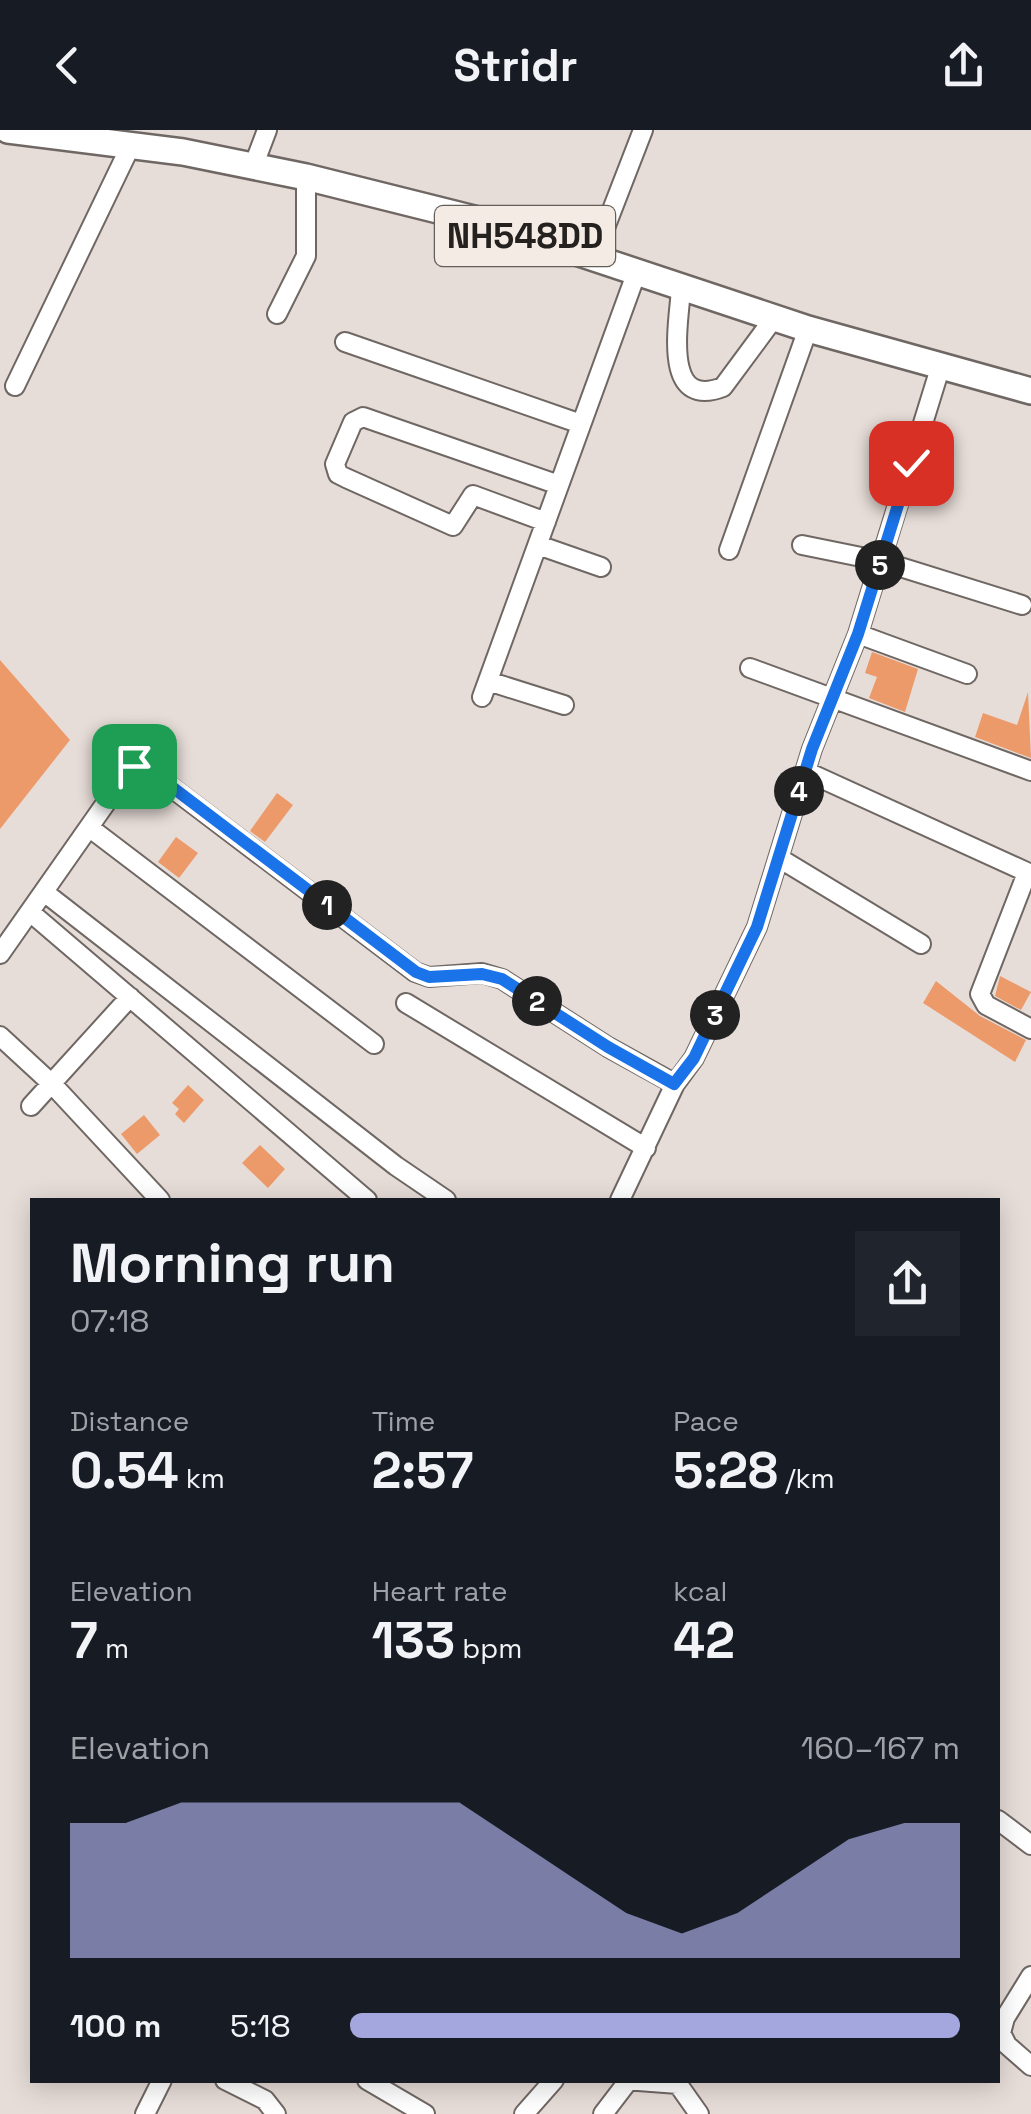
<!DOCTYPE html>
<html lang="en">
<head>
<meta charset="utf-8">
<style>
  body { margin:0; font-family:"Space Grotesk",sans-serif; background:#20242c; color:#f1f3f6; height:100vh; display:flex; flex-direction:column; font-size:38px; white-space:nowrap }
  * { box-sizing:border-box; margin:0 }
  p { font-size:32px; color:#9ea1a6 }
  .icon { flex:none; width:55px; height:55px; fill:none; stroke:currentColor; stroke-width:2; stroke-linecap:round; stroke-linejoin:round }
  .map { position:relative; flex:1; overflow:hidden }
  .side { position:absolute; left:30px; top:1068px; width:970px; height:885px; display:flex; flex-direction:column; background:#171b24; border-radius:0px; box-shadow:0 5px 25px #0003 }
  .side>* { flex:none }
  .pin { position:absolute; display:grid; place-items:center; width:85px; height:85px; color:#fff; margin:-42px; border-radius:20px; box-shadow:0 5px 15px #0006 }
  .km { position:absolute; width:50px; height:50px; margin:-25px; border-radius:50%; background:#222; color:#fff; font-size:28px; line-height:50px; text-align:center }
  .round { display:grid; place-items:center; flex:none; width:105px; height:105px; border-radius:0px; background:#20242c }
  .headline { display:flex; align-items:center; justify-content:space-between; height:170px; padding:0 40px }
  h1 { font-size:55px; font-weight:700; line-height:75px }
  .figures { display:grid; grid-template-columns:repeat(3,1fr); gap:15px; height:170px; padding:10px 40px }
  .figures div { display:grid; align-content:center }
  .figures b { font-size:50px; font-weight:700 }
  .figures small { font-size:28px; font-weight:400 }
  .figures p { font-size:28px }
  .chart { height:280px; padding:20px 40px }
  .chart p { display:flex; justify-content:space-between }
  .chart svg { width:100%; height:180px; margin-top:10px; fill:#a4a7dd; opacity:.7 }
  ul { padding:0 40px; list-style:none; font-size:32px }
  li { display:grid; grid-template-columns:160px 120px 1fr; align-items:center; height:75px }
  li i { height:25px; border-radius:12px; background:#a4a7dd }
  header { display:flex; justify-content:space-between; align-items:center; height:130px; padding:0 40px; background:#171b24; font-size:45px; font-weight:700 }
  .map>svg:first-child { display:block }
  .building { fill:#ed9a6a }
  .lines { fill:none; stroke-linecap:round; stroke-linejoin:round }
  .minor-casing { stroke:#6f6763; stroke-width:22 }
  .highway-casing { stroke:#6f6763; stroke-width:30 }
  .minor { stroke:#fff; stroke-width:18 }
  .highway { stroke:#fff; stroke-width:25 }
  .route-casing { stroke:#fff; stroke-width:20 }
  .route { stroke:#1a73e8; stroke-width:12 }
  .labels { text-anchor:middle; stroke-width:10; stroke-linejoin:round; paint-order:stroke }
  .shield { fill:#f4ebe5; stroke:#625e5a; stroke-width:2.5 }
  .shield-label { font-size:35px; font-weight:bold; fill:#24211f }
</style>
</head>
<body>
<header><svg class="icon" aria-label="back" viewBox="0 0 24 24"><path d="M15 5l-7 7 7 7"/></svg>Stridr<svg class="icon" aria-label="share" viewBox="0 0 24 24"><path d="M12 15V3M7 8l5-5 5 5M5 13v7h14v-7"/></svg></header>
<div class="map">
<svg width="1031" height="1984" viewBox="0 0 1031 1984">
  <rect width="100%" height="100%" fill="#e7ddd8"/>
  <!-- building -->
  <path class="building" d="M872 522 918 539 905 582 869 568 877 547 865 543Z
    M0 530 70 610 0 699Z
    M1028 562 1031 628 975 607 983 583 1017 595Z
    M277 663 293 675 265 712 250 701Z
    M176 707 198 723 179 748 158 732Z
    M1000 846 1031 862 1021 880 995 866Z
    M936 851 980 886 1026 910 1015 932 923 873Z
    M188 955 204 970 184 993 175 984 179 979 172 973Z
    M144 985 160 1005 137 1024 121 1004Z
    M260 1015 285 1039 268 1058 242 1033Z"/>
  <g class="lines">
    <defs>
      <path id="minor" d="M253 37 267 0
        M593 129 643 0
        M681 159C679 191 661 281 723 257L774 188
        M277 184 306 126V47
        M345 212 581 294
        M15 256 131 15
        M546 392 473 365 453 396 346 348 338 344 335 334 353 292 363 287 559 355
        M538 415 601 437
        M802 415 881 431 1022 475
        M729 420 808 199
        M858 504 967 544
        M750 538 1031 641
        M488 551 564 575
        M482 567 636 144
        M805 641 1031 744
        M90 698 374 914
        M779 728 921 814
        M1027 743 980 864 986 875 1031 899
        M44 762 396 1036 446 1070
        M30 782 367 1070
        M0 824 129 640 143 636 415 842 429 847 482 843 502 849 608 917 675 954
        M406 873 646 1018
        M0 906 52 954 160 1070
        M31 976 130 867
        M620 1070 675 954 694 928 757 797 812 619 858 504 941 235
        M998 1690 1031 1715
        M1031 1846 1005 1888 1001 1903 1007 1915 1031 1936
        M225 1950 265 1970 276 1984
        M367 1950 425 1984
        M625 1950 678 1954
        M675 1950 699 1984
        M145 1984 162 1950
        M524 1984 554 1950
        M603 1984 629 1950"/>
      <path id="highway" d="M8 0 183 22 306 47 486 92 808 199 1031 261"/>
    </defs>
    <!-- minor casing -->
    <use href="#minor" class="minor-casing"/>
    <!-- highway casing -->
    <use href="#highway" class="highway-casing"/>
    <!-- minor -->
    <use href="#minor" class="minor"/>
    <!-- highway -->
    <use href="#highway" class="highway"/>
  </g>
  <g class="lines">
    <defs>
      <path id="route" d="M134 636 147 638 416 842 429 847 482 844 502 849 608 917 674 954 694 928 757 797 812 619 858 504 911 333"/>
    </defs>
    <!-- route casing -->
    <use href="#route" class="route-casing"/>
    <!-- route -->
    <use href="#route" class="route"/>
  </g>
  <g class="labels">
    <!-- shield labels -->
    <rect class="shield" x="435" y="76" width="180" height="60" rx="8"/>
    <g class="shield-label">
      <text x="525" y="118">NH548DD</text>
    </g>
  </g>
</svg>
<div class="pin" style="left:134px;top:636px;background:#1e9e55"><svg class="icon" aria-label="arrive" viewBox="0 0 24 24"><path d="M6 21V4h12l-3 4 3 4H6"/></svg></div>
<div class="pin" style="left:911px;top:333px;background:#d93025"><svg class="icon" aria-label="check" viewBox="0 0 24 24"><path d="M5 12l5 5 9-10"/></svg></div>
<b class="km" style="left:327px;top:775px">1</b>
<b class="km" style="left:537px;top:871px">2</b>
<b class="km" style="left:715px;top:885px">3</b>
<b class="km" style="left:799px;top:661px">4</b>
<b class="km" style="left:880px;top:435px">5</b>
<section class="side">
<div class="headline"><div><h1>Morning run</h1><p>07:18</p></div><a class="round"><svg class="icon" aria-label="share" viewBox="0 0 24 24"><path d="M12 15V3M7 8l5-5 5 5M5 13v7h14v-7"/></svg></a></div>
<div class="figures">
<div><p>Distance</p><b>0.54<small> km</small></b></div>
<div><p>Time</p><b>2:57</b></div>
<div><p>Pace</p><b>5:28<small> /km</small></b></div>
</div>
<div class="figures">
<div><p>Elevation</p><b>7<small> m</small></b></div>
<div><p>Heart rate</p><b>133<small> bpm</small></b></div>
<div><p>kcal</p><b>42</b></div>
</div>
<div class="chart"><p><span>Elevation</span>160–167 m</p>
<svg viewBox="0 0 160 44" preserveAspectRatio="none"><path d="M0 44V11L10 11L20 6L30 6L40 6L50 6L60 6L70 6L80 15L90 24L100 33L110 38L120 33L130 24L140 15L150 11L160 11V44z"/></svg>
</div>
<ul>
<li><b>100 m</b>5:18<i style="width:100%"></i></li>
</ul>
</section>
</div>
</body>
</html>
